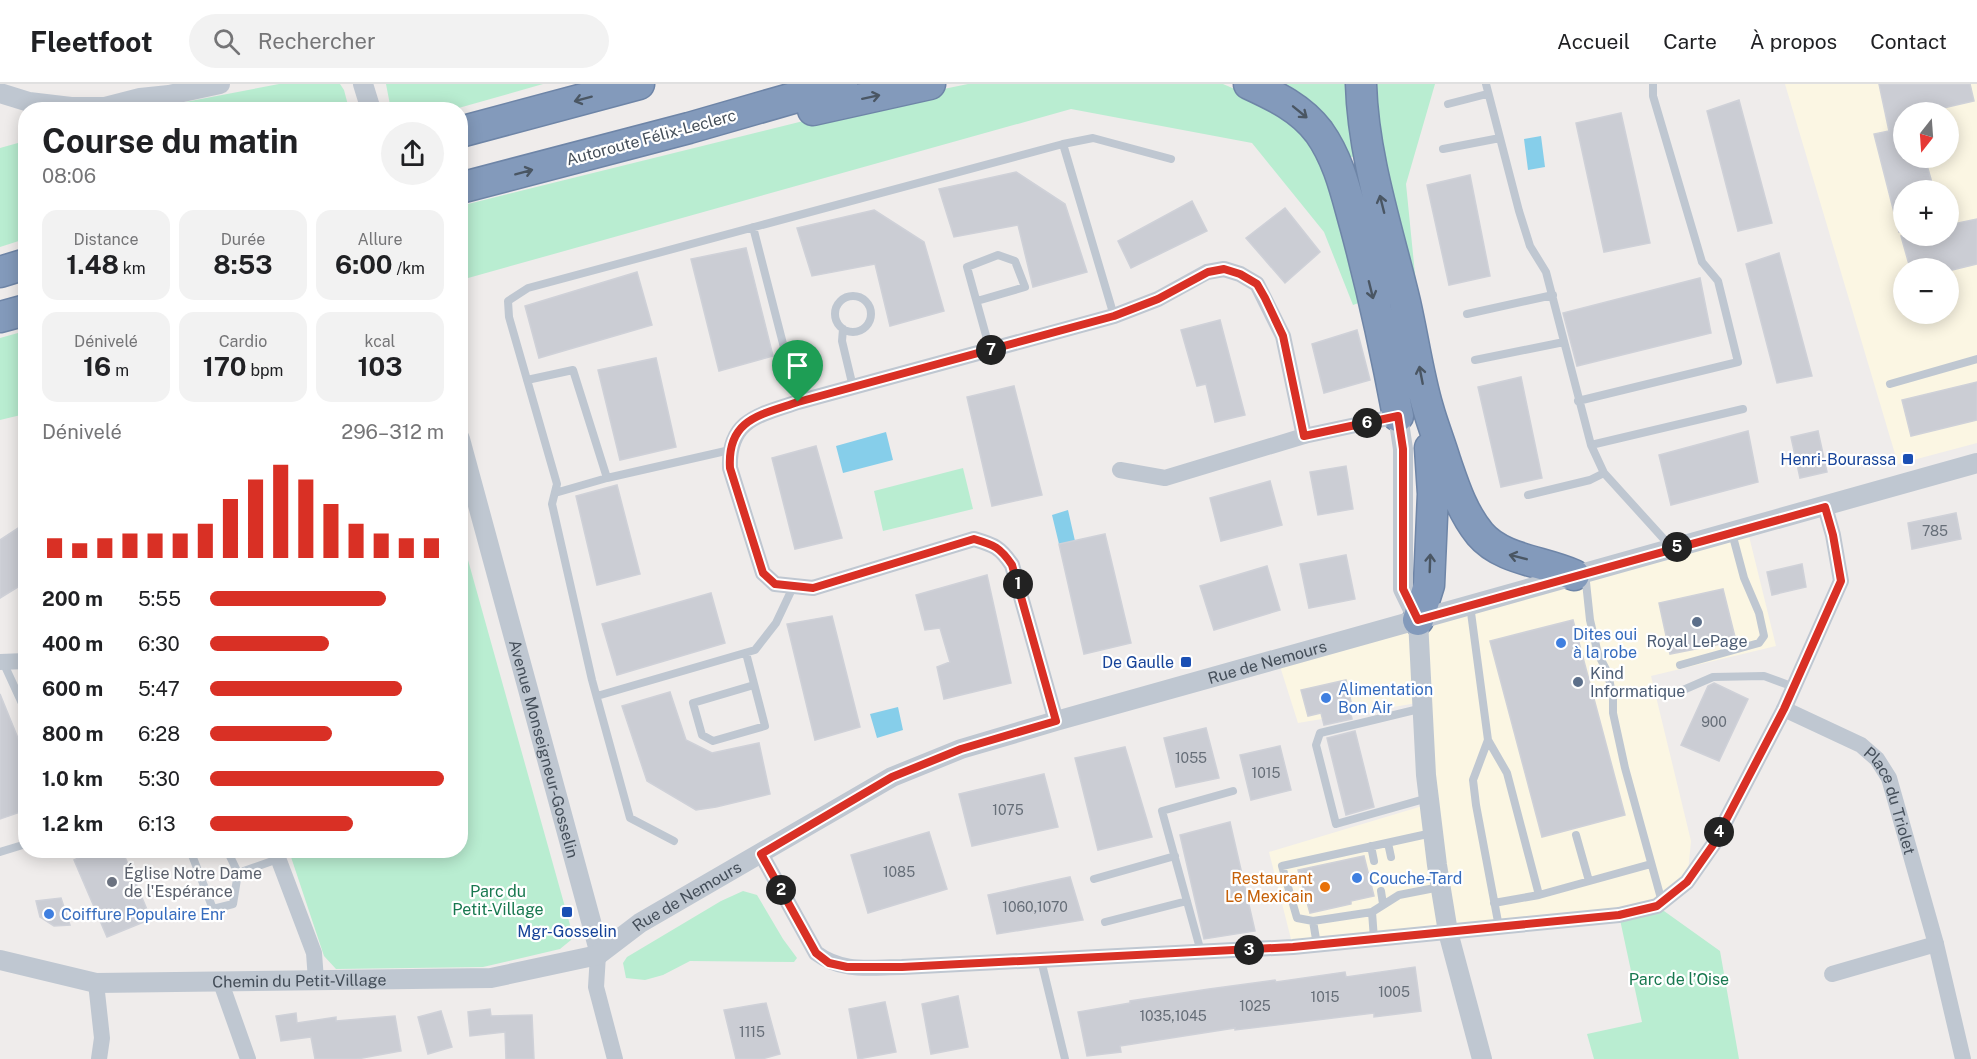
<!DOCTYPE html>
<html lang="fr">
<head>
<meta charset="utf-8">
<style>
  body { margin:0; font-family:"Public Sans",sans-serif; background:#f2f2f2; color:#202124; height:100vh; display:flex; flex-direction:column; font-size:22px; white-space:nowrap }
  * { box-sizing:border-box; margin:0 }
  p { font-size:20px; color:#757577 }
  .icon { flex:none; width:33px; height:33px; fill:none; stroke:currentColor; stroke-width:2; stroke-linecap:round; stroke-linejoin:round }
  .map { position:relative; flex:1; overflow:hidden }
  .drawer { position:absolute; left:18px; top:18px; width:450px; height:756px; display:flex; flex-direction:column; background:#fff; border-radius:24px; box-shadow:0 3px 15px #0003 }
  .drawer>* { flex:none }
  .needle { width:39px; rotate:197deg }
  .fabs { position:absolute; left:1893px; top:18px; display:grid; gap:12px }
  .fabs a { display:grid; place-items:center; width:66px; height:66px; border-radius:50%; background:#fff; box-shadow:0 3px 15px #0003; font-size:30px }
  .pin { position:absolute; display:grid; place-items:center; width:51px; height:51px; color:#fff; margin:-62px -26px; border-radius:50% 50% 50% 0; rotate:-45deg; box-shadow:0 0 6px #0007 }
  .pin .icon { rotate:45deg }
  .km { position:absolute; width:30px; height:30px; margin:-15px; border-radius:50%; background:#222; color:#fff; font-size:16px; line-height:30px; text-align:center }
  .round { display:grid; place-items:center; flex:none; width:63px; height:63px; border-radius:32px; background:#f2f2f2 }
  .head { display:flex; align-items:center; justify-content:space-between; height:102px; padding:0 24px }
  h1 { font-size:33px; font-weight:700; line-height:45px }
  .stats { display:grid; grid-template-columns:repeat(3,1fr); gap:9px; height:102px; padding:6px 24px }
  .stats div { display:grid; align-content:center; border-radius:15px; background:#f2f2f2; text-align:center }
  .stats b { font-size:26px; font-weight:700 }
  .stats small { font-size:16px; font-weight:400 }
  .stats p { font-size:16px }
  .chart { height:168px; padding:12px 24px }
  .chart p { display:flex; justify-content:space-between }
  .chart svg { width:100%; height:108px; margin-top:6px; stroke:#d93025; stroke-width:6 }
  ul { padding:0 24px; list-style:none; font-size:20px }
  li { display:grid; grid-template-columns:96px 72px 1fr; align-items:center; height:45px }
  li i { height:15px; border-radius:8px; background:#d93025 }
  header { display:flex; align-items:center; gap:36px; box-sizing:border-box; height:84px; padding:0 30px; background:#fff; border-bottom:2px solid #e0e0e0 }
  header strong { font-size:28px }
  nav { display:flex; gap:33px; margin-inline-start:auto; font-size:21px }
  .search { width:420px; height:54px; background:#f2f2f2; display:flex; align-items:center; gap:15px; box-sizing:border-box; padding:0 21px; border-radius:33px; color:#757577; font-size:22px }
  .map>svg:first-child { display:block }
  .commercial { fill:#fbf6e3; fill-rule:evenodd }
  .green { fill:#b9edd1 }
  .water { fill:#86ceea }
  .building { fill:#cbcdd4; stroke:#cfd1d8; stroke-width:1.5 }
  .lines { fill:none; stroke-linecap:round; stroke-linejoin:round }
  .motorway-casing { stroke:#6e85a7; stroke-width:33 }
  .service { stroke:#bfc7d1; stroke-width:8 }
  .minor { stroke:#bfc7d1; stroke-width:16 }
  .tertiary { stroke:#bfc7d1; stroke-width:20 }
  .motorway { stroke:#839abb; stroke-width:30 }
  .oneway { stroke:#4a5663 }
  .route-casing { stroke:#fff; stroke-width:12 }
  .route { stroke:#d93025; stroke-width:8 }
  .transit-dot { fill:#1a4fb4; stroke:#fff; stroke-width:2 }
  .service-dot { fill:#5c6f8a; stroke:#fff; stroke-width:2 }
  .shop-dot { fill:#3f7fe0; stroke:#fff; stroke-width:2 }
  .worship-dot { fill:#6b7280; stroke:#fff; stroke-width:2 }
  .food-dot { fill:#e8710a; stroke:#fff; stroke-width:2 }
  .labels { text-anchor:middle; stroke-width:4.5; stroke-linejoin:round; paint-order:stroke }
  .number-label { font-size:14px; fill:#666e78 }
  .street-label { font-size:16px; fill:#444e59; stroke:#fff }
  .transit-label { font-size:16px; fill:#164399; stroke:#fff; text-anchor:end }
  .shop-label { font-size:16px; fill:#366cbe; stroke:#fff; text-anchor:start }
  .service-label { font-size:16px; fill:#4e5e75; stroke:#fff }
  .worship-label { font-size:16px; fill:#5b616d; stroke:#fff; text-anchor:start }
  .food-label { font-size:16px; fill:#c56008; stroke:#fff; text-anchor:end }
  .park-label { font-size:16px; fill:#17784f; stroke:#fff }
</style>
</head>
<body>
<header>
<strong>Fleetfoot</strong>
<div class="search"><svg class="icon" aria-label="search" viewBox="0 0 24 24"><circle cx="10" cy="10" r="6"/><path d="M15 15l6 6"/></svg>Rechercher</div>
<nav><a>Accueil</a><a>Carte</a><a>À propos</a><a>Contact</a></nav>
</header>
<div class="map">
<svg width="1977" height="975" viewBox="0 0 1977 975">
  <rect width="100%" height="100%" fill="#efeceb"/>
  <!-- commercial -->
  <path class="commercial" d="M1785 0H1977V359L1898 380ZM1904 28H1948V74H1904ZM1904 106H1948V152H1904ZM1904 184H1948V230H1904Z
    M1747 444 1776 562 1651 592 1691 757 1687 798 1657 822 1293 863 1269 768 1429 720 1423 618 1298 639 1278 576Z"/>
  <!-- green -->
  <path class="green" d="M279 0H340L344 6 349 25H172L180 24V19Z
    M386 0H543L455 25 391 26Z
    M968 0H1223L1272 21 1318 67 1367 216 1353 221 1324 148 1252 59 1071 25 461 196 460 122 880 18Z
    M1274 0H1351L1361 70 1349 74Z
    M1368 0H1435L1406 100 1417 210 1389 114Z
    M25 57V155L0 163V64Z
    M25 247V330L0 336V254Z
    M963 384 973 425 883 447 874 407Z
    M461 451 572 848 571 856 560 865 483 883 336 885 324 872 289 767 460 766Z
    M743 807 757 811 783 855 797 874 794 878 690 877 663 891 645 896 626 894 623 879 627 873 721 817Z
    M1657 822 1720 867 1739 975H1594L1587 950 1642 938 1619 831Z"/>
  <!-- water -->
  <path class="water" d="M1541 52 1545 83 1528 86 1524 55Z
    M886 348 893 376 843 389 836 362Z
    M1068 426 1075 457 1059 460 1052 431Z
    M898 623 903 646 877 654 870 630Z"/>
  <!-- building -->
  <path class="building" d="M1879 0H1970L1974 17 1926 28H1904V74H1925L1934 106H1904V147L1899 148 1874 50 1889 47Z
    M1739 16 1772 139 1738 147 1707 27Z
    M1621 29 1650 159 1604 168 1576 39Z
    M1016 88 1065 120 1087 188 1033 203 1018 141 954 153 939 105Z
    M1470 91 1490 192 1449 201 1427 101Z
    M1192 117 1207 147 1131 184 1118 157Z
    M1285 124 1320 168 1285 199 1246 154Z
    M874 126 924 158 944 227 890 242 875 180 812 192 797 144Z
    M1977 135V180L1948 187V184H1910L1901 152H1948V141Z
    M746 164 773 272 719 287 691 175Z
    M1779 169 1812 292 1777 299 1746 180Z
    M637 188 652 241 539 274 525 222Z
    M1700 194 1711 249 1577 282 1563 229Z
    M1220 236 1245 331 1215 338 1206 300 1197 302 1181 246Z
    M1357 246 1370 296 1324 309 1312 260Z
    M656 274 676 363 620 376 598 286Z
    M1521 293 1542 394 1501 403 1478 303Z
    M1977 298V336L1911 352 1902 316Z
    M1014 302 1042 411 992 422 967 313Z
    M1748 347 1758 398 1671 421 1659 371Z
    M1818 347 1827 388 1800 394 1791 353Z
    M816 362 842 454 795 465 772 374Z
    M1346 382 1353 425 1318 431 1310 388Z
    M1270 397 1282 441 1221 457 1210 414Z
    M617 401 640 490 597 501 576 412Z
    M1956 429 1961 455 1912 465 1908 439Z
    M26 439V498L0 514V456Z
    M1105 450 1131 559 1084 570 1059 460Z
    M1346 471 1355 515 1309 524 1300 480Z
    M1802 480 1806 503 1772 511 1767 488Z
    M1267 482 1280 526 1214 546 1200 502Z
    M987 491 1011 599 944 615 937 583 950 578 940 544 925 546 916 511Z
    M1723 505 1736 557 1670 570 1659 519Z
    M711 509 725 559 617 591 602 540Z
    M832 532 860 643 815 656 787 540Z
    M1573 536 1625 731 1542 753 1490 557Z
    M1346 596 1352 622H1349L1352 635 1324 641 1321 629 1308 632 1301 606Z
    M1714 599 1748 615 1719 677 1681 661 1708 602Z
    M670 608 686 656 712 669 759 659 770 710 716 723 696 726 647 697 622 622Z
    M0 610 26 674V726L0 735Z
    M1206 644 1219 694 1176 703 1164 654Z
    M1355 647 1374 723 1346 731 1327 654Z
    M1280 662 1291 706 1251 716 1240 671Z
    M1125 663 1152 753 1098 766 1075 674Z
    M1044 690 1058 743 972 762 959 710Z
    M1230 738 1255 847 1204 855 1180 751Z
    M929 748 947 805 868 829 851 771Z
    M97 766H122L151 835 107 853 74 776Z
    M1364 772 1374 812 1351 817V820L1310 829 1298 786Z
    M1070 793 1083 836 997 850 988 811Z
    M61 814 70 841 54 842 40 833 36 817Z
    M1415 883 1421 927 1374 933V929L1235 946V944L1120 962 1121 968 1087 972 1078 928 1130 919V917L1209 905 1275 896 1276 898 1345 888 1346 893Z
    M958 912 968 963 931 970 922 920Z
    M885 918 896 968 858 975 849 925Z
    M766 919 780 970 762 975H736L724 926Z
    M490 925 491 932 532 931 534 975H506L505 948 470 952 468 928Z
    M441 927 452 963 428 970 418 933Z
    M296 929 297 939 336 933V937L395 932 401 967 357 975H315L311 953 281 957 276 932Z"/>
  <g class="lines">
    <defs>
      <path id="motorway" d="M1249 0C1275 12 1301 24 1319 48 1339 76 1346 109 1355 141 1372 204 1386 268 1398 332
        M1361 0C1363 73 1388 147 1405 218 1413 253 1418 290 1428 324 1433 342 1440 359 1445 376 1454 402 1462 428 1480 450 1502 476 1543 477 1574 491
        M813 26 930 0
        M460 48 639 0
        M460 104 689 44 842 0
        M0 188 26 180
        M0 233 26 226
        M1418 536 1429 501 1433 410 1430 364"/>
    </defs>
    <!-- motorway casing -->
    <use href="#motorway" class="motorway-casing"/>
    <!-- service -->
    <path class="service" d="M1486 0 1519 127 1530 162 1546 188 1591 361 1604 389 1672 464
      M1448 20 1487 10
      M1063 60 1093 54 1171 75
      M1443 65 1500 54
      M753 143 798 318
      M835 230a18 18 0 1 1 36 0a18 18 0 1 1-36 0Z
      M977 217 1025 203 1015 177 998 171 967 183 990 266
      M1467 230 1553 211
      M843 245 842 257 853 303
      M1475 276 1564 258
      M527 296 573 286 607 394 730 366
      M1890 300 1977 275
      M1578 317 1738 278 1718 197 1702 178 1653 12V0
      M1591 361 1743 325
      M555 409 607 394
      M1528 411 1590 396 1604 389
      M1585 489 1590 536 1598 570 1608 589 1613 615V629L1625 684 1662 818
      M1470 521 1488 656 1473 696 1476 721 1499 843
      M746 569 765 642 713 657 702 651 693 619 754 601
      M3 578 26 628
      M1680 581 1759 559 1764 552 1759 529 1744 494 1732 449
      M1674 610 1713 593 1764 592 1794 603
      M597 612 755 566 776 539 793 503
      M1423 624 1320 649 1316 661 1336 740 1428 714
      M1488 656 1507 689 1539 811 1494 819
      M1576 751 1589 797
      M674 757 630 734 592 596 552 420 557 400 509 233 508 217 528 204 1063 60 1114 232
      M1388 759 1391 773
      M1371 762 1374 777
      M190 766 213 825 233 820 238 789 227 766
      M0 768 26 760
      M238 789 278 775
      M1094 795 1175 772
      M1381 807 1383 820
      M1539 811 1651 780
      M1372 828 1374 855
      M1313 837 1372 828 1399 811 1440 803
      M1105 838 1187 817
      M1317 861 1313 837 1297 834 1282 782 1432 749
      M1201 868 1162 727 1233 707
      M1041 876 1065 975"/>
    <!-- minor -->
    <g class="minor">
      <path d="M1120 386 1165 394 1304 352 1398 332"/>
      <path d="M0 578 26 577"/>
      <path id="s1" d="M1784 625 1861 661 1877 675 1889 694 1936 860 1963 975"/>
      <path d="M1056 637 1012 481C1000 463 994 461 974 455L813 504 775 500 763 489 730 384C728 335 760 331 798 318L1114 232 1158 215 1207 188 1224 185 1240 190 1257 200 1283 252 1304 352"/>
      <path d="M275 766 314 869 316 896"/>
      <path d="M761 770 816 869C843 889 870 883 902 883L1293 863 1619 831 1657 822 1687 798 1713 761 1784 625 1841 497 1833 451 1825 423"/>
      <path d="M598 871 596 903 615 975"/>
      <path d="M1832 890 1936 860"/>
      <path d="M220 896 248 975"/>
      <path d="M96 899 102 954 99 975"/>
    </g>
    <!-- tertiary -->
    <g class="tertiary">
      <path d="M363 0 371 26"/>
      <path d="M0 9 29 18 71 23H105L140 14 169 11 220 0"/>
      <path d="M1398 332 1403 365V505L1418 536 1426 691 1437 781 1448 848 1482 975"/>
      <path id="s2" d="M460 355 598 863V871"/>
      <path id="s3" d="M0 876 96 899 491 894 598 871 640 839 892 693 961 665 1056 637 1977 379"/>
    </g>
    <!-- motorway -->
    <use href="#motorway" class="motorway"/>
  </g>
  <!-- one-way arrows -->
  <defs><path id="oneway-shaft" d="M-6 0H5M1.5-3L5.5 0L1.5 3" fill="none" stroke-width="1.6" stroke-linecap="round" stroke-linejoin="round" transform="scale(1.5)"/></defs>
  <g class="oneway">
    <use href="#oneway-shaft" transform="translate(871 13) rotate(-12)"/>
    <use href="#oneway-shaft" transform="translate(583 15) rotate(165)"/>
    <use href="#oneway-shaft" transform="translate(1300 28) rotate(39)"/>
    <use href="#oneway-shaft" transform="translate(524 88) rotate(-15)"/>
    <use href="#oneway-shaft" transform="translate(1382 120) rotate(-104)"/>
    <use href="#oneway-shaft" transform="translate(1371 206) rotate(76)"/>
    <use href="#oneway-shaft" transform="translate(1421 291) rotate(-101)"/>
    <use href="#oneway-shaft" transform="translate(1518 473) rotate(-166)"/>
    <use href="#oneway-shaft" transform="translate(1430 479) rotate(-88)"/>
  </g>
  <g class="lines">
    <defs>
      <path id="route" d="M1224 185 1240 190 1257 200 1265 214 1283 252 1304 352 1398 332 1403 365V505L1418 536 1825 423 1833 451 1841 497 1784 625 1713 761 1687 798 1657 822 1619 831 1293 863 902 883H847L829 879 816 869 761 770 892 693 961 665 1056 637 1012 481C1000 463 994 461 974 455L813 504 775 500 763 489 730 384C727 335 760 331 798 318L1114 232 1158 215 1208 188Z"/>
    </defs>
    <!-- route casing -->
    <use href="#route" class="route-casing"/>
    <!-- route -->
    <use href="#route" class="route"/>
  </g>
  <!-- markers -->
  <g class="transit-dot">
    <rect x="1902" y="369" width="12" height="12" rx="3"/>
    <rect x="1180" y="572" width="12" height="12" rx="3"/>
    <rect x="561" y="822" width="12" height="12" rx="3"/>
  </g>
  <g class="service-dot">
    <circle cx="1697" cy="538" r="6"/>
    <circle cx="1578" cy="598" r="6"/>
  </g>
  <g class="shop-dot">
    <circle cx="1561" cy="559" r="6"/>
    <circle cx="1326" cy="614" r="6"/>
    <circle cx="1357" cy="794" r="6"/>
    <circle cx="49" cy="830" r="6"/>
  </g>
  <circle class="worship-dot" cx="112" cy="798" r="6"/>
  <circle class="food-dot" cx="1325" cy="803" r="6"/>
  <g class="labels">
    <!-- number labels -->
    <g class="number-label">
      <text x="1935" y="452">785</text>
      <text x="1714" y="643">900</text>
      <text x="1191" y="679">1055</text>
      <text x="1266" y="694">1015</text>
      <text x="1008" y="731">1075</text>
      <text x="899" y="793">1085</text>
      <text x="1035" y="828">1060,1070</text>
      <text x="1394" y="913">1005</text>
      <text x="1325" y="918">1015</text>
      <text x="1255" y="927">1025</text>
      <text x="1173" y="937">1035,1045</text>
      <text x="752" y="953">1115</text>
    </g>
    <!-- street labels -->
    <g class="street-label">
      <text transform="translate(651 53) rotate(-15)" y="6">Autoroute Félix-Leclerc</text>
      <text dy="6" stroke="none"><textPath href="#s3" startOffset="1340">Rue de Nemours</textPath></text>
      <text dy="6" stroke="none"><textPath href="#s2" startOffset="321">Avenue Monseigneur-Gosselin</textPath></text>
      <text dy="6" stroke="none"><textPath href="#s1" startOffset="150">Place du Triolet</textPath></text>
      <text dy="6" stroke="none"><textPath href="#s3" startOffset="710">Rue de Nemours</textPath></text>
      <text dy="6" stroke="none"><textPath href="#s3" startOffset="302">Chemin du Petit-Village</textPath></text>
    </g>
    <!-- transit labels -->
    <g class="transit-label">
      <text x="1896" y="381">Henri-Bourassa</text>
      <text x="1174" y="584">De Gaulle</text>
      <text x="567" y="853" text-anchor="middle">Mgr-Gosselin</text>
    </g>
    <!-- shop labels -->
    <g class="shop-label">
      <text x="1573" y="556">Dites oui<tspan x="1573" dy="18">à la robe</tspan></text>
      <text x="1338" y="611">Alimentation<tspan x="1338" dy="18">Bon Air</tspan></text>
      <text x="1369" y="800">Couche-Tard</text>
      <text x="61" y="836">Coiffure Populaire Enr</text>
    </g>
    <!-- service labels -->
    <g class="service-label">
      <text x="1697" y="563">Royal LePage</text>
      <text x="1590" y="595" text-anchor="start">Kind<tspan x="1590" dy="18">Informatique</tspan></text>
    </g>
    <!-- worship labels -->
    <g class="worship-label">
      <text x="124" y="795">Église Notre Dame<tspan x="124" dy="18">de l'Espérance</tspan></text>
    </g>
    <!-- food labels -->
    <g class="food-label">
      <text x="1313" y="800">Restaurant<tspan x="1313" dy="18">Le Mexicain</tspan></text>
    </g>
    <!-- park labels -->
    <g class="park-label">
      <text x="498" y="813">Parc du<tspan x="498" dy="18">Petit-Village</tspan></text>
      <text x="1679" y="901">Parc de l’Oise</text>
    </g>
  </g>
</svg>
<div class="fabs">
<a><svg class="needle" viewBox="-14 -14 28 28"><path d="M0-13l5 13h-10z" fill="#e53935"/><path d="M0 13l5-13h-10z" fill="#757577"/></svg></a>
<a>+</a>
<a>−</a>
</div>
<div class="pin" style="left:798px;top:318px;background:#1e9e55"><svg class="icon" aria-label="arrive" viewBox="0 0 24 24"><path d="M6 21V4h12l-3 4 3 4H6"/></svg></div>
<b class="km" style="left:1018px;top:500px">1</b>
<b class="km" style="left:781px;top:806px">2</b>
<b class="km" style="left:1249px;top:866px">3</b>
<b class="km" style="left:1719px;top:748px">4</b>
<b class="km" style="left:1677px;top:463px">5</b>
<b class="km" style="left:1367px;top:339px">6</b>
<b class="km" style="left:991px;top:266px">7</b>
<section class="drawer">
<div class="head"><div><h1>Course du matin</h1><p>08:06</p></div><a class="round"><svg class="icon" aria-label="share" viewBox="0 0 24 24"><path d="M12 15V3M7 8l5-5 5 5M5 13v7h14v-7"/></svg></a></div>
<div class="stats">
<div><p>Distance</p><b>1.48<small> km</small></b></div>
<div><p>Durée</p><b>8:53</b></div>
<div><p>Allure</p><b>6:00<small> /km</small></b></div>
</div>
<div class="stats">
<div><p>Dénivelé</p><b>16<small> m</small></b></div>
<div><p>Cardio</p><b>170<small> bpm</small></b></div>
<div><p>kcal</p><b>103</b></div>
</div>
<div class="chart"><p><span>Dénivelé</span>296–312 m</p>
<svg viewBox="0 0 160 44" preserveAspectRatio="none"><path d="M5 44V36M15 44V38M25 44V36M35 44V34M45 44V34M55 44V34M65 44V30M75 44V20M85 44V12M95 44V6M105 44V12M115 44V22M125 44V30M135 44V34M145 44V36M155 44V36"/></svg>
</div>
<ul>
<li><b>200 m</b>5:55<i style="width:75%"></i></li>
<li><b>400 m</b>6:30<i style="width:51%"></i></li>
<li><b>600 m</b>5:47<i style="width:82%"></i></li>
<li><b>800 m</b>6:28<i style="width:52%"></i></li>
<li><b>1.0 km</b>5:30<i style="width:100%"></i></li>
<li><b>1.2 km</b>6:13<i style="width:61%"></i></li>
</ul>
</section>
</div>
</body>
</html>
